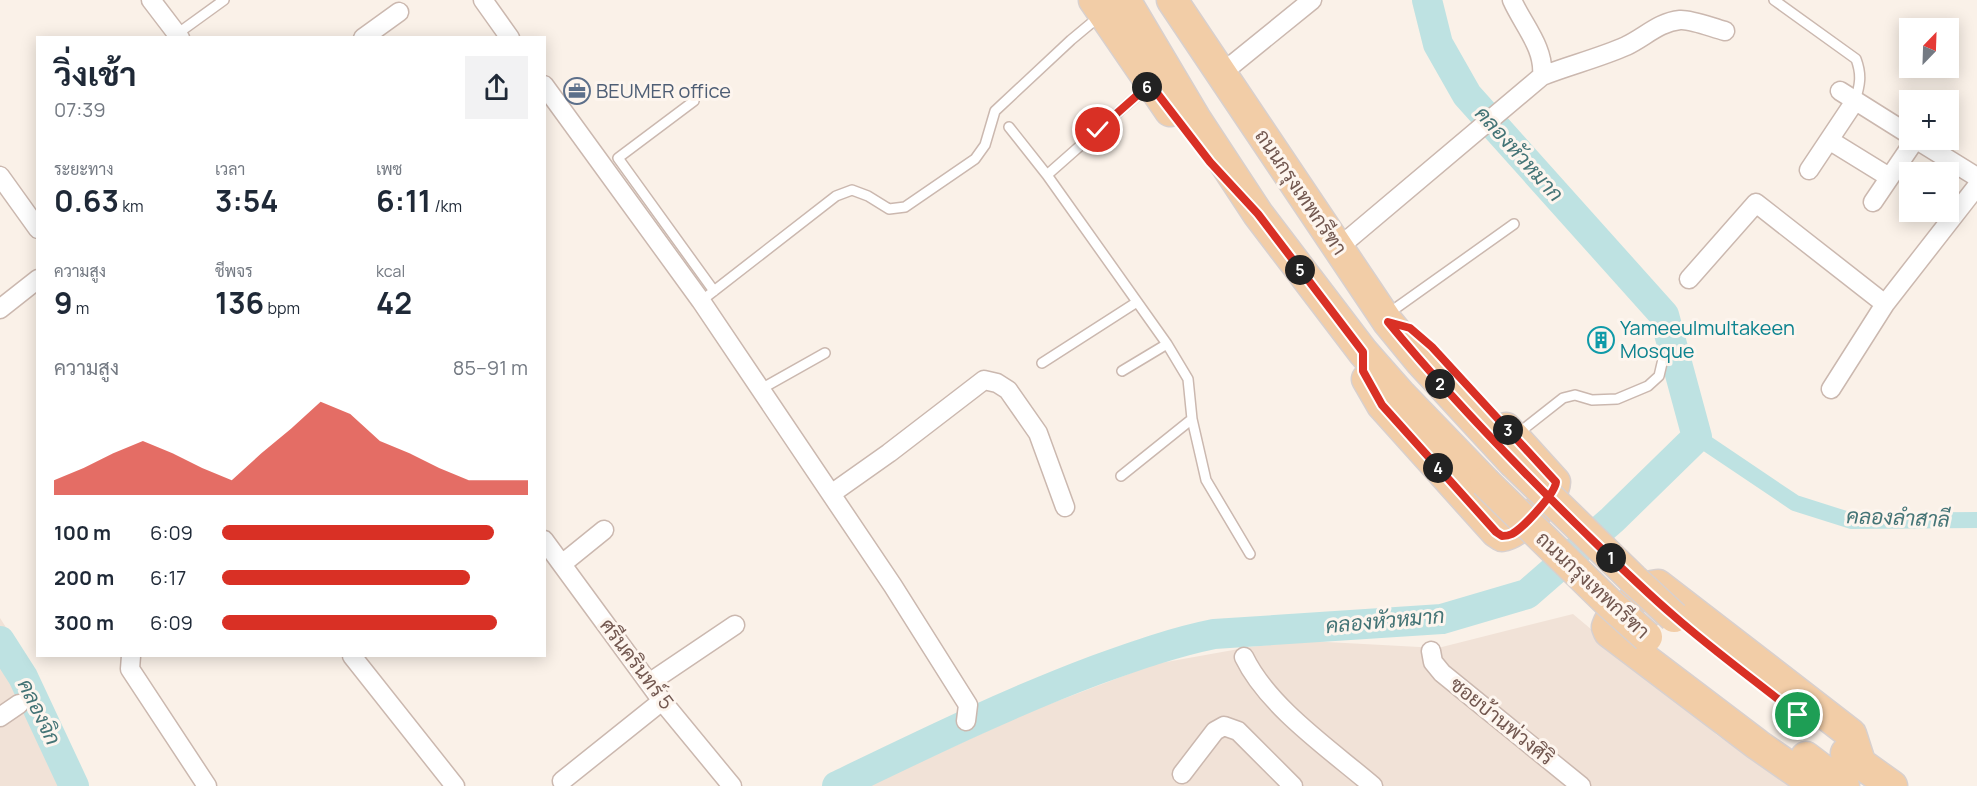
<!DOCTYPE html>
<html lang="th">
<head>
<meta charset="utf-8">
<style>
  body { margin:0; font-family:Manrope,Sarabun,sans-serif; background:#f2f2f3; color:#1f2937; height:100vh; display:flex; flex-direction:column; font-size:22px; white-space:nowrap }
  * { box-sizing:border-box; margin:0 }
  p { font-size:20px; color:#747a83 }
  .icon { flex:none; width:33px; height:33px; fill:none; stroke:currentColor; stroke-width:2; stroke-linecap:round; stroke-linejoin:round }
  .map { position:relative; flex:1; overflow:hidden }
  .side { position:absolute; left:36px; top:36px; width:510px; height:621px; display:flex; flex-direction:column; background:#fff; border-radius:0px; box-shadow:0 3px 15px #0003 }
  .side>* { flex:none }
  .needle { width:39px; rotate:23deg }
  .buttons { position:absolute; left:1899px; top:18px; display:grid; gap:12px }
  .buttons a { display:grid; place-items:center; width:60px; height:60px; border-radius:0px; background:#fff; box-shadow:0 3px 15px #0003; font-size:30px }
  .pin { position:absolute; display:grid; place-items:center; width:51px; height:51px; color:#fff; margin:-26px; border:3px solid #fff; border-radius:50%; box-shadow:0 2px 6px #0007 }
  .km { position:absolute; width:30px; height:30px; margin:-15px; border-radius:50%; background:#222; color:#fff; font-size:16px; line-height:30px; text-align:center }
  .round { display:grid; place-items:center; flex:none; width:63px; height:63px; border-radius:0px; background:#f2f2f3 }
  .overview { display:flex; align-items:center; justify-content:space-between; height:102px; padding:0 18px }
  h1 { font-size:33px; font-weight:700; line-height:45px }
  .metrics { display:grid; grid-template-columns:repeat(3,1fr); gap:9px; height:102px; padding:6px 18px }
  .metrics div { display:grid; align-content:center }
  .metrics b { font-size:30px; font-weight:700 }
  .metrics small { font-size:16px; font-weight:400 }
  .metrics p { font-size:16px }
  .chart { height:168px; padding:12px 18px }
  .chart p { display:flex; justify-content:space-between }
  .chart svg { width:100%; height:108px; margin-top:6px; fill:#d93025; opacity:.7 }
  ul { padding:0 18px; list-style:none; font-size:20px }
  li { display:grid; grid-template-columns:96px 72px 1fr; align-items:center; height:45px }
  li i { height:15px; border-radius:8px; background:#d93025 }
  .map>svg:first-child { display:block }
  .residential { fill:#f1e2d7 }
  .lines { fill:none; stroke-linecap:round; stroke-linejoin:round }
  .canal { stroke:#bee2e2; stroke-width:16 }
  .river { stroke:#bee2e2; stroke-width:30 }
  .service-casing { stroke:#cbb8af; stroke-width:12 }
  .minor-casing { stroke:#cbb8af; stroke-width:21 }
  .primary-casing { stroke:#d8d0ce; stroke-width:33 }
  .service { stroke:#fff; stroke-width:9 }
  .minor { stroke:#fff; stroke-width:18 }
  .primary { stroke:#f2cda7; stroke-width:30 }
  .primary-bridge-casing { stroke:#d8d0ce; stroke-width:33; stroke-linecap:butt }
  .primary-bridge { stroke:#f2cda7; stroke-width:30 }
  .route-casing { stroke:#fff; stroke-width:12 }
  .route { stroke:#d93025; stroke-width:8 }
  .labels { text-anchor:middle; stroke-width:6; stroke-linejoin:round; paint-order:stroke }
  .service-label { font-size:20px; fill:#4e5e75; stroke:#fdf5ee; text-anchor:start }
  .street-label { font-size:20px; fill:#72574f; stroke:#fdf5ee }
  .culture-label { font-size:20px; fill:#0d838f; stroke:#fdf5ee; text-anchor:start }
  .water-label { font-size:21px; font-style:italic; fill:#447476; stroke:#fdf5ee }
</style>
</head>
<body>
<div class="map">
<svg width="1977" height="786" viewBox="0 0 1977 786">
  <rect width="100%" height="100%" fill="#faf1e8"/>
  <!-- residential -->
  <path class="residential" d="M1573 614 1717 735 1790 786H868L1026 713 1155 664 1250 647 1308 641 1438 648Z
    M0 618 34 671 88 786H0Z"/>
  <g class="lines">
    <!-- canal -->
    <path class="canal" d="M1697 437 1795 503 1852 521 1977 520"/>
    <!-- river -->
    <path class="river" d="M0 641 23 677 74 786
      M837 786C922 745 1008 703 1096 670 1135 656 1174 642 1214 634L1442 619 1527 594 1612 520 1697 437 1664 315 1467 95 1438 44 1427 0"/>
    <defs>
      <path id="service" d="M1774 0 1856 59C1862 75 1860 85 1855 101
        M177 34 224 0
        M694 101 618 158 714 291
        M1009 127 1047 175 1167 344 1188 379 1192 419 1206 480 1250 554
        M1047 175 1148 86
        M701 301 836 196 852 190 868 196 889 209 905 207 975 159 985 145 995 111 1071 40 1101 15
        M1389 313 1514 224
        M1042 363 1137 302
        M1122 371 1167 344
        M761 389 825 353
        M1516 435 1563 398 1575 395 1592 400 1617 399 1648 386 1659 376 1663 359
        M1121 476 1192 419"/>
      <path id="minor" d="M151 0 180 38
        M483 0 510 38
        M363 38 399 12
        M1227 69 1312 0
        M1542 76C1570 65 1599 58 1626 46 1645 37 1659 22 1680 20 1691 19 1713 28 1725 31
        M544 85 701 301 893 586 968 705 966 721
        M1840 91 1910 135
        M1829 140 1889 177
        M1917 140 1977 177
        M1809 170 1855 101
        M0 176 38 229
        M1873 202 1915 140
        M1338 248 1542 76C1545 48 1523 25 1512 0
        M1689 279 1756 203 1885 304
        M0 309 38 279
        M1831 389 1885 304 1977 186
        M831 494 889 453 984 380 997 383 1008 390 1038 433 1065 507
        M544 540 662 701 732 786
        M562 564 604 530
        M1431 651 1433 662 1442 673 1581 786
        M131 656 130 669 207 786
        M352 656 455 786
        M1244 657C1268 707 1331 750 1373 786
        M649 683 735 625
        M0 717 19 704
        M1182 774 1215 731 1224 726 1238 731 1293 786
        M562 781 662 701"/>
      <path id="primary" d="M1094 0 1170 111
        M1125 0 1195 118 1258 214 1363 352 1400 394 1485 482
        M1172 0 1388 322 1420 361 1513 462
        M1367 379 1382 405 1496 532 1502 536C1518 534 1555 498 1555 482L1506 428
        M1846 753 1892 786
        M1806 757 1844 786
        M1817 786 1758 745 1609 632 1607 627 1609 622 1647 588 1652 586 1658 585 1851 734 1861 765"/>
    </defs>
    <!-- service casing -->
    <use href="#service" class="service-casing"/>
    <!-- minor casing -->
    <use href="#minor" class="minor-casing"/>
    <!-- primary casing -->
    <use href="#primary" class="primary-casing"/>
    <!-- service -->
    <use href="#service" class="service"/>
    <!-- minor -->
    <use href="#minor" class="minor"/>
    <!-- primary -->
    <use href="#primary" class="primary"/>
    <defs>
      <path id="primary-bridge" d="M1513 462 1633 579 1674 617
        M1485 482 1609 603 1647 637"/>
    </defs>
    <!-- primary-bridge casing -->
    <use href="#primary-bridge" class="primary-bridge-casing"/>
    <!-- primary-bridge -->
    <use href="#primary-bridge" class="primary-bridge"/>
  </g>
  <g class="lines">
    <defs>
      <path id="route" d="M1098 130 1150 84 1210 162 1258 214 1363 352V371L1382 405 1496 532 1502 536C1506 536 1508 536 1512 534 1523 528 1555 494 1556 482L1432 347 1410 328 1388 322C1446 393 1509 458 1574 522 1607 554 1639 586 1674 616 1714 651 1757 682 1798 715"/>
    </defs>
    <!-- route casing -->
    <use href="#route" class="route-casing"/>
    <!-- route -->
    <use href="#route" class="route"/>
  </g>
  <!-- icons -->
  <defs>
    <symbol id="office-ring" viewBox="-11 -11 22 22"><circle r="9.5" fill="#fdf5ee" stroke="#5c6f8a" stroke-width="1.5"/><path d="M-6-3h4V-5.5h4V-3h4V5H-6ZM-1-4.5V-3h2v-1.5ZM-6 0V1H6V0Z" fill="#5c6f8a"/></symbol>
    <symbol id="building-ring" viewBox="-11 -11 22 22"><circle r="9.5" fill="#fdf5ee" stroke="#0f9aa8" stroke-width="1.5"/><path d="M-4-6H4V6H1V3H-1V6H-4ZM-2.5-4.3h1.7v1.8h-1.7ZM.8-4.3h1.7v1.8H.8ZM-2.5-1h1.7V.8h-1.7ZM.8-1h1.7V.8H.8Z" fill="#0f9aa8"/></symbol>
  </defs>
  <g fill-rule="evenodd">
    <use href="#office-ring" x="562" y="76" width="30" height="30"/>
    <use href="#building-ring" x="1586" y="325" width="30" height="30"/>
  </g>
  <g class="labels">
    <!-- service labels -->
    <g class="service-label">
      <text x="596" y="98">BEUMER office</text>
    </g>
    <!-- street labels -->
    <g class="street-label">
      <text transform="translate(1301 192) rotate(56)" y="7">ถนนกรุงเทพกรีฑา</text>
      <text transform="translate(1593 585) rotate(43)" y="7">ถนนกรุงเทพกรีฑา</text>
      <text transform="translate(637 664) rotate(53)" y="7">ศรีนครินทร์ 5</text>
      <text transform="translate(1502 721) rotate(39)" y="7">ซอยบ้านพ่วงศิริ</text>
    </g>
    <!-- culture labels -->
    <g class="culture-label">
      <text x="1620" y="335">Yameeulmultakeen<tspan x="1620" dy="23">Mosque</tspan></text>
    </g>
    <!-- water labels -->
    <g class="water-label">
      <text transform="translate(1519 154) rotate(48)" y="7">คลองหัวหมาก</text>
      <text transform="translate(1898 518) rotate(2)" y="7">คลองลำสาลี</text>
      <text transform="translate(1385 621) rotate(-5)" y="7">คลองหัวหมาก</text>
      <text transform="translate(39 712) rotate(64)" y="7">คลองจิก</text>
    </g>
  </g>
</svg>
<div class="buttons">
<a><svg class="needle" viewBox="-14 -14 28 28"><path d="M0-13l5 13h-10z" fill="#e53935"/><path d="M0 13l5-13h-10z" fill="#747a83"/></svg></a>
<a>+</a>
<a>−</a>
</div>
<div class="pin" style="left:1798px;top:715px;background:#1e9e55"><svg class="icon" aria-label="arrive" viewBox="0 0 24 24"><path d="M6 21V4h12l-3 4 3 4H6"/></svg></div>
<div class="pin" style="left:1098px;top:130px;background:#d93025"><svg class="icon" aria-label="check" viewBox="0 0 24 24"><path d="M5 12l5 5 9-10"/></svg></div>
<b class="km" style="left:1611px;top:558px">1</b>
<b class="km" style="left:1440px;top:384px">2</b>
<b class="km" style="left:1508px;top:430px">3</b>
<b class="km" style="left:1438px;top:468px">4</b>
<b class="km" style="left:1300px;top:270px">5</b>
<b class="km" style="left:1147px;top:87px">6</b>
<section class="side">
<div class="overview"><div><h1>วิ่งเช้า</h1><p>07:39</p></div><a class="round"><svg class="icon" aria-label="share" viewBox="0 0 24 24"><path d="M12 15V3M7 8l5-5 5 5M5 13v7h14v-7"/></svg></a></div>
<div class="metrics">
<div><p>ระยะทาง</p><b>0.63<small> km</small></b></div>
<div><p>เวลา</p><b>3:54</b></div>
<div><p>เพซ</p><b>6:11<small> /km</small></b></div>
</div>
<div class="metrics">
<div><p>ความสูง</p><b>9<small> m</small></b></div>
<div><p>ชีพจร</p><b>136<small> bpm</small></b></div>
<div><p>kcal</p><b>42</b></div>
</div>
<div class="chart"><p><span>ความสูง</span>85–91 m</p>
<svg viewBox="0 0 160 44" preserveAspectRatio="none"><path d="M0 44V38L10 33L20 27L30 22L40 27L50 33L60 38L70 27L80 17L90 6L100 11L110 22L120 27L130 33L140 38L150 38L160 38V44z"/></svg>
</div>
<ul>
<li><b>100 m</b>6:09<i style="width:89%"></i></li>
<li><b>200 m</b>6:17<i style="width:81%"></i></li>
<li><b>300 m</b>6:09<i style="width:90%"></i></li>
</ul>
</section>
</div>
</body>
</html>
